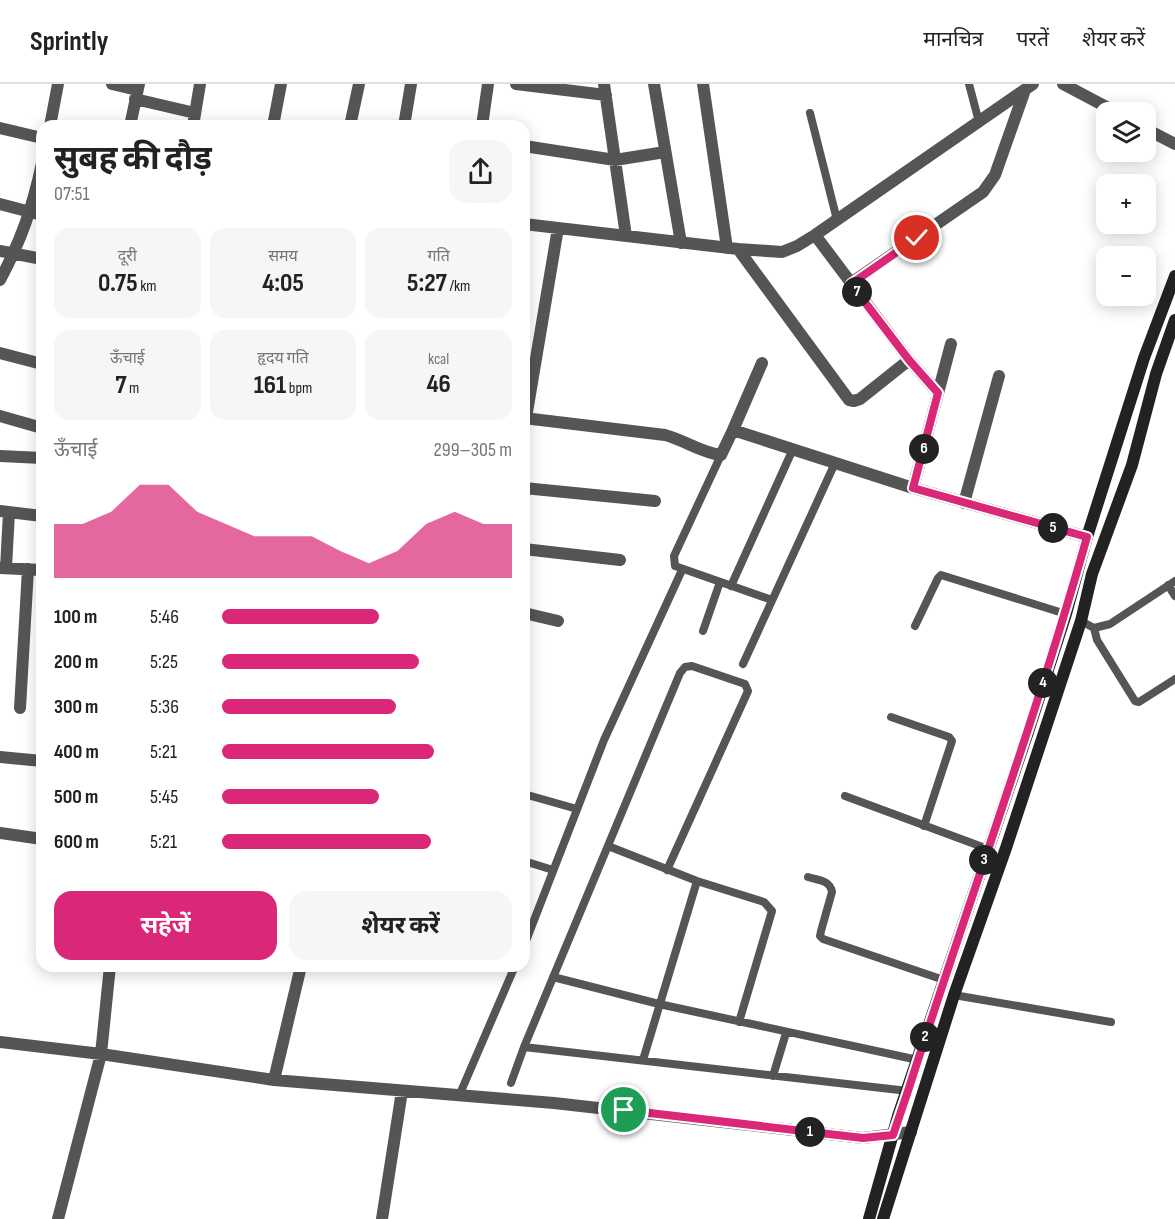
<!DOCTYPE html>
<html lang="hi">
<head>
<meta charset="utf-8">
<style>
  body { margin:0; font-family:"Sofia Sans Condensed","Noto Sans Devanagari",sans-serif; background:#f6f6f6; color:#222; height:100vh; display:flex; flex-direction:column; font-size:22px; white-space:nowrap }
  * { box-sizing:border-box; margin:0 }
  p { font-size:20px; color:#767676 }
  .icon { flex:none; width:33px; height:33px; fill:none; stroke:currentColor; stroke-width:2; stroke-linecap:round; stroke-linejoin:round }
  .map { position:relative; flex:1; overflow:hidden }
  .side { position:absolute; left:36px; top:36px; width:494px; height:852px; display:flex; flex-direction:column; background:#fff; border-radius:18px; box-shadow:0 3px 15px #0003 }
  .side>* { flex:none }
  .tools { position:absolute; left:1096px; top:18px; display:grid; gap:12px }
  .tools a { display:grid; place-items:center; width:60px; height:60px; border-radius:12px; background:#fff; box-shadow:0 3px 15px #0003; font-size:30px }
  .pin { position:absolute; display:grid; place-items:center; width:51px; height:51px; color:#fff; margin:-26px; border:3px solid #fff; border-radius:50%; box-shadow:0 2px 6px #0007 }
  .km { position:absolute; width:30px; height:30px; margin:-15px; border-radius:50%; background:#222; color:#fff; font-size:16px; line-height:30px; text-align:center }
  .round { display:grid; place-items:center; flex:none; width:63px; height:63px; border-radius:18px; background:#f6f6f6 }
  .headline { display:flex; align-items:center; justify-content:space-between; height:102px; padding:0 18px }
  h1 { font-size:33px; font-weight:700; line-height:45px }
  .stats { display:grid; grid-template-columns:repeat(3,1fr); gap:9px; height:102px; padding:6px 18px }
  .stats div { display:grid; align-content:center; border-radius:15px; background:#f6f6f6; text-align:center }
  .stats b { font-size:26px; font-weight:700 }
  .stats small { font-size:16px; font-weight:400 }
  .stats p { font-size:16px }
  .chart { height:168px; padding:12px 18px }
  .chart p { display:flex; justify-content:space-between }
  .chart svg { width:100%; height:108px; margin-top:6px; fill:#db2777; opacity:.7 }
  .action { display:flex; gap:12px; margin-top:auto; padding:12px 18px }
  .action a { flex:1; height:69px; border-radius:18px; background:#db2777; color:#fff; font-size:24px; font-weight:700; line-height:69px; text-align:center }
  .action a+a { background:#f6f6f6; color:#222 }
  ul { padding:0 18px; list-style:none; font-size:20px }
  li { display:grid; grid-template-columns:96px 72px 1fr; align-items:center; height:45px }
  li i { height:15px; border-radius:8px; background:#db2777 }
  header { display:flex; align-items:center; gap:36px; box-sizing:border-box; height:84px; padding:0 30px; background:#fff; border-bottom:2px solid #e0e0e0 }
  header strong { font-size:28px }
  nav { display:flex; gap:33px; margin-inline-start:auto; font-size:21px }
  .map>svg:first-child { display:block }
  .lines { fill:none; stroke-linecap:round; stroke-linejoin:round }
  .lane { stroke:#555; stroke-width:8 }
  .street { stroke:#555; stroke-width:12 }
  .secondary { stroke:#222; stroke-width:12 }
  .route-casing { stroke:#fff; stroke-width:12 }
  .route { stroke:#db2777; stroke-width:8 }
</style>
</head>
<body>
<header>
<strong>Sprintly</strong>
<nav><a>मानचित्र</a><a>परतें</a><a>शेयर करें</a></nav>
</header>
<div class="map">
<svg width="1175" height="1135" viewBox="0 0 1175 1135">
  <rect width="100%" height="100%" fill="#fff"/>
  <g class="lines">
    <!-- lane -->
    <path class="lane" d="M969 0 979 38
      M810 29 837 136
      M721 371 674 472 675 482 772 516
      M1168 501 1175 512
      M731 502 793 365
      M1081 537 1094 544 1110 540 1175 497
      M915 542 938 494 941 491 1066 530
      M1094 544 1097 556 1135 617 1139 618 1175 595
      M703 547 720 498
      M743 580 835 379
      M891 633 949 653 952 657 924 742
      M524 710 577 725
      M845 712 988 765
      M608 762 697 797 764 818 772 827 739 938
      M524 777 553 786
      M667 786 748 607 745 600 692 582 685 583 680 589 524 963 908 1007
      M808 793C818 796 830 796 832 808L821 847 820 852 823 855 944 896
      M524 862 604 656 682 486
      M553 893 659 920 918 976
      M954 911 1111 938
      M643 976 697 797
      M773 992 786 949
      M511 999 524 963
      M459 1012 515 882"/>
    <!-- street -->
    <path class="street" d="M112 0 137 6
      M516 0 606 11
      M604 0 626 152
      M654 0 681 159
      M703 0 727 164
      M1063 0 1116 28
      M135 15 195 29
      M50 42 58 0
      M130 42 139 0
      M193 42 200 0
      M273 42 281 0
      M350 42 359 0
      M404 42 411 0
      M482 42 488 0
      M0 44 42 54
      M1146 45 1175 60
      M524 62 615 76 665 68
      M0 120 42 131
      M524 140 738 165 782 168 797 162 815 151 1033 0
      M815 151 909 276 938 309
      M738 165 849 316 854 317 860 315 909 276
      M0 167 42 175
      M0 196C21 157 33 122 42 79
      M851 199 983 108 995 91 1025 6
      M0 269 42 280
      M762 279 733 346 913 404 1087 453
      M0 332 42 344
      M524 334 665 351C684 356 702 369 721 371L733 346
      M526 334 558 144
      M0 372 42 374
      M524 404 655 417
      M913 404 951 260
      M964 419 999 292
      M0 427 42 432
      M524 465 620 476
      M0 484 42 486
      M6 484 9 428
      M524 529 558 537
      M20 624 28 485
      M0 673 42 677
      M0 749 42 755
      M0 958 101 970 274 996 554 1019 863 1054 911 1048
      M274 996 301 882
      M58 1135 101 970 110 882
      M382 1135 402 1007"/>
    <!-- secondary -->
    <path class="secondary" d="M869 1135 898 1032 1028 648 1066 530 1087 453 1144 274 1175 192
      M883 1135 954 911 1006 764 1081 537 1092 490 1132 381 1156 290 1175 236"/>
  </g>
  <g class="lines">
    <defs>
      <path id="route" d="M624 1026 863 1054 893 1051 908 1007C967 822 1034 640 1087 453L913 404 938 309 909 276 851 200 917 154"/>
    </defs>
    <!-- route casing -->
    <use href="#route" class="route-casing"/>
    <!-- route -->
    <use href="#route" class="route"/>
  </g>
</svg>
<div class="tools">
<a><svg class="icon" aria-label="layers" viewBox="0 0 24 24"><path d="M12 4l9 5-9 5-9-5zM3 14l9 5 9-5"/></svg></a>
<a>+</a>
<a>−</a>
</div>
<div class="pin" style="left:624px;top:1026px;background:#1e9e55"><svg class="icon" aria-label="arrive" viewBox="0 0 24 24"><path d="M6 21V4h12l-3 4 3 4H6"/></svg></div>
<div class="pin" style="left:917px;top:154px;background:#d93025"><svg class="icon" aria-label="check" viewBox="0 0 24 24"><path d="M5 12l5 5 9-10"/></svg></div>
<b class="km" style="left:810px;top:1048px">1</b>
<b class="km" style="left:925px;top:953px">2</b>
<b class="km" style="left:984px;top:776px">3</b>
<b class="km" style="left:1043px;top:599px">4</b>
<b class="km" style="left:1053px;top:444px">5</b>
<b class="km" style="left:924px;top:365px">6</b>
<b class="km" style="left:857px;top:208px">7</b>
<section class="side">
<div class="headline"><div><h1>सुबह की दौड़</h1><p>07:51</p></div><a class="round"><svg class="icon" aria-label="share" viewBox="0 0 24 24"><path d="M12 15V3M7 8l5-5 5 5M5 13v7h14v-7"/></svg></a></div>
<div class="stats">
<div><p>दूरी</p><b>0.75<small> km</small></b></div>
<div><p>समय</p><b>4:05</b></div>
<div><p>गति</p><b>5:27<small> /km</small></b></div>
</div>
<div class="stats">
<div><p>ऊँचाई</p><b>7<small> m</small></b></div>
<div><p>हृदय गति</p><b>161<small> bpm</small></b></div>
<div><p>kcal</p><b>46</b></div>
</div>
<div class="chart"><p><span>ऊँचाई</span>299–305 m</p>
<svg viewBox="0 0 160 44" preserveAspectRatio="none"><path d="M0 44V22L10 22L20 17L30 6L40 6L50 17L60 22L70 27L80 27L90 27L100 33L110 38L120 33L130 22L140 17L150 22L160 22V44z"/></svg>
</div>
<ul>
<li><b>100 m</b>5:46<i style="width:54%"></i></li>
<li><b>200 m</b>5:25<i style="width:68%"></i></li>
<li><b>300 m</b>5:36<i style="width:60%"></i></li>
<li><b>400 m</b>5:21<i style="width:73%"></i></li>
<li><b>500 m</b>5:45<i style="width:54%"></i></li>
<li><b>600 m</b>5:21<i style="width:72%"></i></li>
</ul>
<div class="action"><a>सहेजें</a><a>शेयर करें</a></div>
</section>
</div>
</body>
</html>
